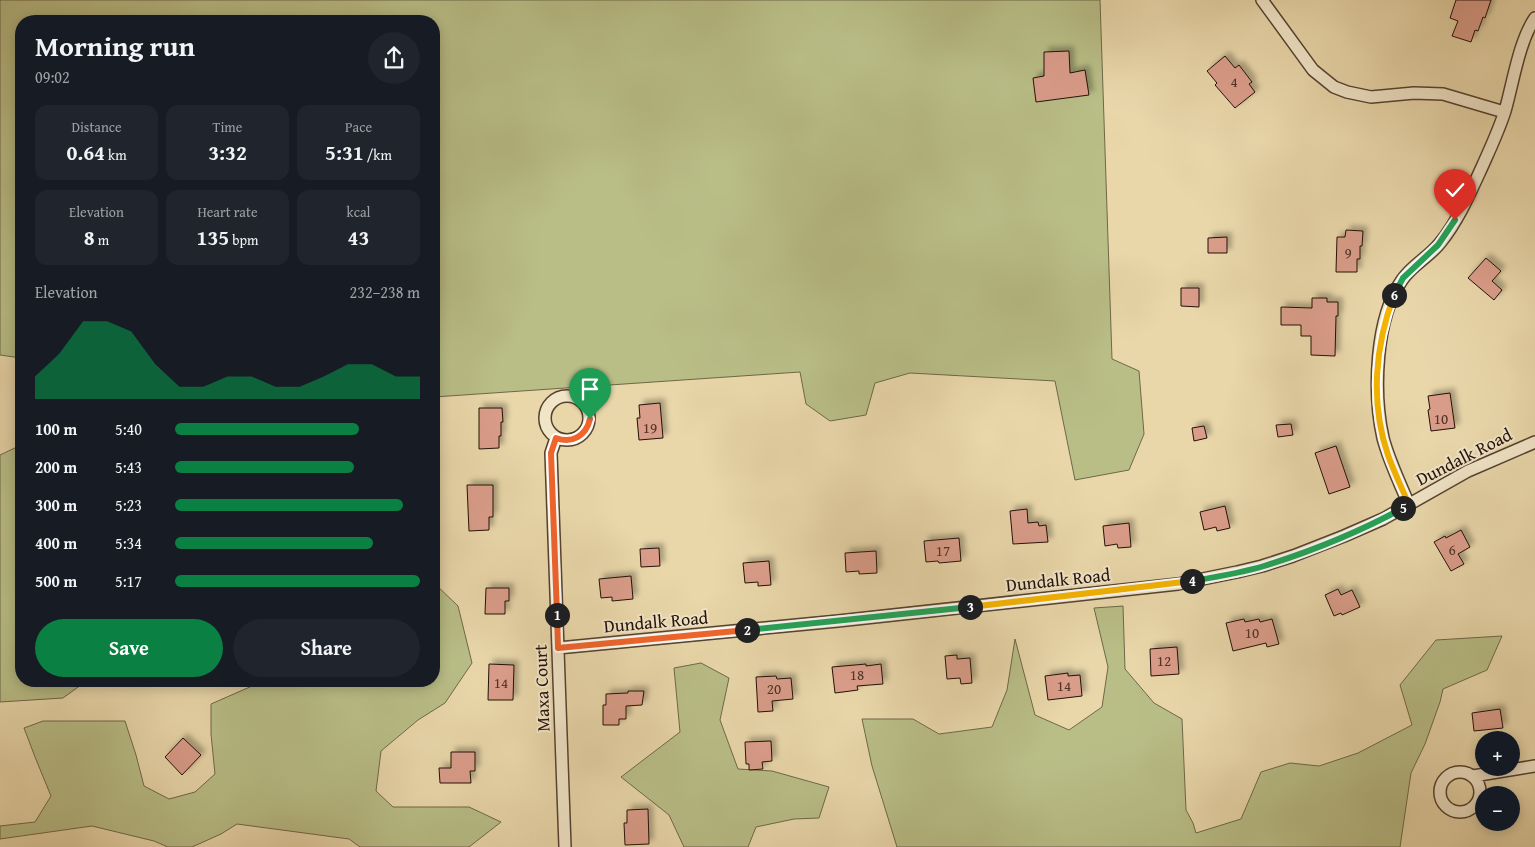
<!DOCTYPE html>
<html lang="en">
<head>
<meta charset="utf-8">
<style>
  body { margin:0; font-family:"Gentium Book Plus",serif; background:#20242c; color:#f1f3f6; height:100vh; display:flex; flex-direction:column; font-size:19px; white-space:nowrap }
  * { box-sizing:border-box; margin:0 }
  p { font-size:16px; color:#9ea1a6 }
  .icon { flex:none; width:28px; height:28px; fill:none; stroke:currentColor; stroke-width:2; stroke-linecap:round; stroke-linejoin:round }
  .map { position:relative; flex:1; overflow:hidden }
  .details { position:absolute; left:15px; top:15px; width:425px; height:672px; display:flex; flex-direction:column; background:#171b24; border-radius:20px; box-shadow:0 2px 12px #0003 }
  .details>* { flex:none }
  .fabs { position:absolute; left:1475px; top:731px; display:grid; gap:10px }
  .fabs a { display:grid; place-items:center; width:45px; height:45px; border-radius:50%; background:#171b24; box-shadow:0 2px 12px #0003; font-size:25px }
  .pin { position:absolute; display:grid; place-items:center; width:42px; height:42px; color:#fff; margin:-51px -21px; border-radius:50% 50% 50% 0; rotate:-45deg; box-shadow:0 0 5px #0007 }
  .pin .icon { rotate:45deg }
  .km { position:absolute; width:25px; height:25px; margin:-12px; border-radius:50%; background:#222; color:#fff; font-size:14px; line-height:25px; text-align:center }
  .round { display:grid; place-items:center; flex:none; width:52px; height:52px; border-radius:26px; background:#20242c }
  .head { display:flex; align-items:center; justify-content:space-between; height:85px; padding:0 20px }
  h1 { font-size:28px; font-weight:700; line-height:38px }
  .figures { display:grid; grid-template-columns:repeat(3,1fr); gap:8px; height:85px; padding:5px 20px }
  .figures div { display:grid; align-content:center; border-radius:12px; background:#20242c; text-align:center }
  .figures b { font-size:21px; font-weight:700 }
  .figures small { font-size:14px; font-weight:400 }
  .figures p { font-size:14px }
  .chart { height:140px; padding:10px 20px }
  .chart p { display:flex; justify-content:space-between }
  .chart svg { width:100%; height:90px; margin-top:5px; fill:#0b8043; opacity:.7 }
  .button { display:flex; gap:10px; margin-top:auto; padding:10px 20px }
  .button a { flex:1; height:58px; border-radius:30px; background:#0b8043; color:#fff; font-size:20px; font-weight:700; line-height:58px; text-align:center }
  .button a+a { background:#20242c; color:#f1f3f6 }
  ul { padding:0 20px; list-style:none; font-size:16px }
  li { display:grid; grid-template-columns:80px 60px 1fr; align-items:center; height:38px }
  li i { height:12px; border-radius:6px; background:#0b8043 }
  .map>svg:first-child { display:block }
  .green { fill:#b9be87; stroke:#6e6848 }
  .building { fill:#da9d8a; stroke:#231108; filter:url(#shadow) }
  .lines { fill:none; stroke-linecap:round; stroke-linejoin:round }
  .minor-casing { stroke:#544230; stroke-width:14 }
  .minor { stroke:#f1e5c8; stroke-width:11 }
  .split-1-casing { stroke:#fff; stroke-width:10 }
  .split-2-casing { stroke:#fff; stroke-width:10 }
  .split-3-casing { stroke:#fff; stroke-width:10 }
  .split-4-casing { stroke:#fff; stroke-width:10 }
  .split-5-casing { stroke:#fff; stroke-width:10 }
  .split-6-casing { stroke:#fff; stroke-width:10 }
  .split-7-casing { stroke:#fff; stroke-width:10 }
  .split-1 { stroke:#f0652b; stroke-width:6 }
  .split-2 { stroke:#f0652b; stroke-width:6 }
  .split-3 { stroke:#22a559; stroke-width:6 }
  .split-4 { stroke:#f5b400; stroke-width:6 }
  .split-5 { stroke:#22a559; stroke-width:6 }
  .split-6 { stroke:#f5b400; stroke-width:6 }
  .split-7 { stroke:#22a559; stroke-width:6 }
  .labels { text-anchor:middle; stroke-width:4; stroke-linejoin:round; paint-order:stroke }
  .number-label { font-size:15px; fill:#513428 }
  .street-label { font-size:18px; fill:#231108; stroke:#f1e5c8 }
</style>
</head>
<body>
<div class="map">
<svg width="1535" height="847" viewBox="0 0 1535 847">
  <defs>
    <filter id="shadow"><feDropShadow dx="4.5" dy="-4.5" stdDeviation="2.5" flood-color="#0004"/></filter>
  </defs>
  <rect width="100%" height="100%" fill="#e9d7aa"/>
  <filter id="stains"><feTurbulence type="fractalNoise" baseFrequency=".004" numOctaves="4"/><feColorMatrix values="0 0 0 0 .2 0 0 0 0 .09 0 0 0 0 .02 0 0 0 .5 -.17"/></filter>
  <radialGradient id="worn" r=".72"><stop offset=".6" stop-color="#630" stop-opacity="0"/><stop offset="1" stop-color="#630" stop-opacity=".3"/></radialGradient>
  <!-- green -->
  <path class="green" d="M0 0H1100L1112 359 1139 371 1144 434 1129 470 1075 480 1055 381 910 373 875 383 866 415 830 421 806 404 800 372 434 397V21H21V358L0 355Z
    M21 445V681L85 682 63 698 0 702V455Z
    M434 583 458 606 472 663 445 703 418 720 381 751 376 791 393 807H469L501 822 469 847H360L349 839 237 824 221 834 192 847H168L154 841 92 826 0 839V826L35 822 51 796 35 757 24 728 43 721H125L136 755 144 786 169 799 195 792 215 774 211 734V704L252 686 253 681H434Z
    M1123 606 1125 669 1154 703 1182 719 1186 810 1193 823 1196 833 1241 819 1261 772 1290 763 1319 766 1358 753 1412 725 1400 685 1436 640 1502 636 1487 670 1443 689 1440 702 1425 744 1411 773 1400 847H897L872 766 862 719H913L939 734 992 727 1007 690 1015 639 1035 715 1069 730 1102 707 1108 667 1094 608Z
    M701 663 729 678 720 720 738 769 772 771 829 787 819 818 794 819 756 827 748 847H684L669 815 621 777 680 732 674 668Z"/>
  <!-- building -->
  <path class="building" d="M1456 0H1491L1485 18 1483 17 1478 31 1475 30 1471 42 1452 36 1458 21 1450 18Z
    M1069 51 1070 73 1085 70 1089 95 1036 102 1033 78 1044 76V52Z
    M1225 56 1235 68 1239 65 1252 82 1249 84 1255 92 1235 108 1215 85 1217 83 1207 71Z
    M1346 230 1363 231 1362 246H1360V259H1357V272H1336L1337 237H1345Z
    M1227 237V253H1208V238Z
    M1486 258 1501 271 1492 281 1502 290 1494 300 1468 278Z
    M1181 288H1199V307L1181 306Z
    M1312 298H1327V302H1338V316H1336L1335 356 1311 355V336H1301V325H1281V307L1312 308Z
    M1450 393 1455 428 1431 431 1428 410 1430 409 1428 396Z
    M660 403 663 438 639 440 637 418H640L639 405Z
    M479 408H502L503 422H501V436H499V448L479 449Z
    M1291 424 1293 435 1278 437 1276 425Z
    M1204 426 1207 438 1194 441 1192 428Z
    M1336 446 1350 487 1329 494 1315 453Z
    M467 485H493V517H489V530L469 531Z
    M1225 506 1230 528 1217 531 1216 527 1204 530 1200 512Z
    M1027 509 1028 523 1038 522 1039 526 1046 525 1048 542 1013 544 1010 511Z
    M1129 523 1131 547 1118 548 1117 544 1105 546 1103 526Z
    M1461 530 1470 547 1458 554 1464 564 1451 571 1434 542 1445 536 1446 538Z
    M959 538 961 561 939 563 938 561 926 562 924 541Z
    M659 548 660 566 641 567 640 549Z
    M876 551 877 573 859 574V571L846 572 845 553Z
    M769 561 771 585 758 586V582L745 583 743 563Z
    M631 576 633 599 612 601V597L601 598 599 579Z
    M486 588H509V601H505V614H485Z
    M1338 589 1341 595 1352 590 1360 607 1342 615 1341 613 1334 616 1325 595Z
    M1244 619 1245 622 1259 619 1260 622 1272 619 1279 644 1267 647 1266 643 1233 651 1226 623Z
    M1177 647 1179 674 1151 676 1150 649Z
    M957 655V659L970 658 972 683 961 684 960 678 947 679 945 656Z
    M489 664 514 665 513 700H488Z
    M866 664V666L881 664 883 684 857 686 858 690 835 693 832 667Z
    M1068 673V676L1080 675 1082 696 1048 700 1045 676Z
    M776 676 777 679 791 678 793 699 772 701 773 711 758 712 756 677Z
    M628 691H644L642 705 626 706V719H619V725H603V705H606V694L628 693Z
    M1500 709 1503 728 1474 731 1472 713Z
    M183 738 201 755 182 775 165 757Z
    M771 741 772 761 762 762 763 769 749 770V764H746L745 742Z
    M451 752H475V771H470L471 783H440L439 768H451Z
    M648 809 649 844 625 845 624 823H627V810Z"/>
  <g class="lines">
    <defs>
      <path id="minor" d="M1262 0 1313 70 1334 87 1347 92 1371 97 1414 93 1443 94 1504 112
        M545 418a22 22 0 1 1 44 0a22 22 0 1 1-44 0Z
        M556 438 551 453 565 847
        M1409 505C1400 483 1389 461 1383 438 1373 393 1375 319 1402 280 1412 265 1429 257 1440 243 1458 221 1470 193 1482 167 1490 149 1499 130 1505 111 1513 83 1519 41 1535 18
        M558 648 838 621 1178 584 1237 572 1262 566 1293 556 1344 536 1383 519 1468 471 1535 442
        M1440 792a20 20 0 1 1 40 0a20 20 0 1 1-40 0Z
        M1473 776 1535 766"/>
    </defs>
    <!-- minor casing -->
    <use href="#minor" class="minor-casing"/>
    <!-- minor -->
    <use href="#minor" class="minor"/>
  </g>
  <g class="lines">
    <defs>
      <path id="split-1" d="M557 615 551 453 556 438C572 444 586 436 590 419"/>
      <path id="split-2" d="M557 615 558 648 747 630"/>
      <path id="split-3" d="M747 630 970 607"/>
      <path id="split-4" d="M970 607 1192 581"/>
      <path id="split-5" d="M1192 581C1216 577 1241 573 1264 566 1312 551 1359 532 1403 508"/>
      <path id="split-6" d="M1394 295C1375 346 1370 402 1388 455 1394 472 1402 488 1409 505L1403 508"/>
      <path id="split-7" d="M1394 295 1403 278 1438 245 1455 220"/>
    </defs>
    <!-- split-1 casing -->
    <use href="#split-1" class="split-1-casing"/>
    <!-- split-2 casing -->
    <use href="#split-2" class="split-2-casing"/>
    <!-- split-3 casing -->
    <use href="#split-3" class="split-3-casing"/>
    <!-- split-4 casing -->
    <use href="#split-4" class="split-4-casing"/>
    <!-- split-5 casing -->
    <use href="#split-5" class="split-5-casing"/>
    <!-- split-6 casing -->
    <use href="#split-6" class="split-6-casing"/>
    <!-- split-7 casing -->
    <use href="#split-7" class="split-7-casing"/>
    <!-- split-1 -->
    <use href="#split-1" class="split-1"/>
    <!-- split-2 -->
    <use href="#split-2" class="split-2"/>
    <!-- split-3 -->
    <use href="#split-3" class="split-3"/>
    <!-- split-4 -->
    <use href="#split-4" class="split-4"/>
    <!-- split-5 -->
    <use href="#split-5" class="split-5"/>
    <!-- split-6 -->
    <use href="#split-6" class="split-6"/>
    <!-- split-7 -->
    <use href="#split-7" class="split-7"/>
  </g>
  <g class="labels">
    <!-- number labels -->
    <g class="number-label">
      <text x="1234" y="87">4</text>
      <text x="1348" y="258">9</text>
      <text x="1441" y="424">10</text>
      <text x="650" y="433">19</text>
      <text x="1452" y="555">6</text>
      <text x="943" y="556">17</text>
      <text x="1252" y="638">10</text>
      <text x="1164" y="666">12</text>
      <text x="857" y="680">18</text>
      <text x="501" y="688">14</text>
      <text x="1064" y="691">14</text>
      <text x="774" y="694">20</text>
    </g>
    <!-- street labels -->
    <g class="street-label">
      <text transform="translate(1464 457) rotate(-27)" y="6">Dundalk Road</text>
      <text transform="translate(1058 580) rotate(-6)" y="6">Dundalk Road</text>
      <text transform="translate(656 622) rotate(-5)" y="6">Dundalk Road</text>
      <text transform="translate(542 688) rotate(-92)" y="6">Maxa Court</text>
    </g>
  </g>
  <rect width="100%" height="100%" filter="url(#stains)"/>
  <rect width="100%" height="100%" fill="url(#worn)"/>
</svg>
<div class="fabs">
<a>+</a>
<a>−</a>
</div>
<div class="pin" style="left:590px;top:419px;background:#1e9e55"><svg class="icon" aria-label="arrive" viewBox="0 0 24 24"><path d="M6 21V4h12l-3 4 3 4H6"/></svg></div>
<div class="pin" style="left:1455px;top:220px;background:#d93025"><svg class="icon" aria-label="check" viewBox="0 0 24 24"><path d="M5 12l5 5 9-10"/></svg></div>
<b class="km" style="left:557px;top:615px">1</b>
<b class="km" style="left:747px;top:630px">2</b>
<b class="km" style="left:970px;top:607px">3</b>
<b class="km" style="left:1192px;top:581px">4</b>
<b class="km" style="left:1403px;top:508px">5</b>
<b class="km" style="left:1394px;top:295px">6</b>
<section class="details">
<div class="head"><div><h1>Morning run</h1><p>09:02</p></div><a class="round"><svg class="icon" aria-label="share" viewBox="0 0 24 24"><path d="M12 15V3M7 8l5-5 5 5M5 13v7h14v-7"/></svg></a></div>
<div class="figures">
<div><p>Distance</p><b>0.64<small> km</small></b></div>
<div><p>Time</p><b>3:32</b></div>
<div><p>Pace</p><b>5:31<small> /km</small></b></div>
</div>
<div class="figures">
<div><p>Elevation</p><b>8<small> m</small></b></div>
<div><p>Heart rate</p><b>135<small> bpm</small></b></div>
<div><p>kcal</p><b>43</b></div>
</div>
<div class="chart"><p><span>Elevation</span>232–238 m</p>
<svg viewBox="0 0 160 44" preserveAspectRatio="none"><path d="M0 44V33L10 22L20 6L30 6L40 11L50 27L60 38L70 38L80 33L90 33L100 38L110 38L120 33L130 27L140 27L150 33L160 33V44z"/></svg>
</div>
<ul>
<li><b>100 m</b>5:40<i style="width:75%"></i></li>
<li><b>200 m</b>5:43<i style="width:73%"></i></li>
<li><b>300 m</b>5:23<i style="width:93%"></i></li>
<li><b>400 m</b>5:34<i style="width:81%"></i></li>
<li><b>500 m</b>5:17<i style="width:100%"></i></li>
</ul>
<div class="button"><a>Save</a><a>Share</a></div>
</section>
</div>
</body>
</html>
